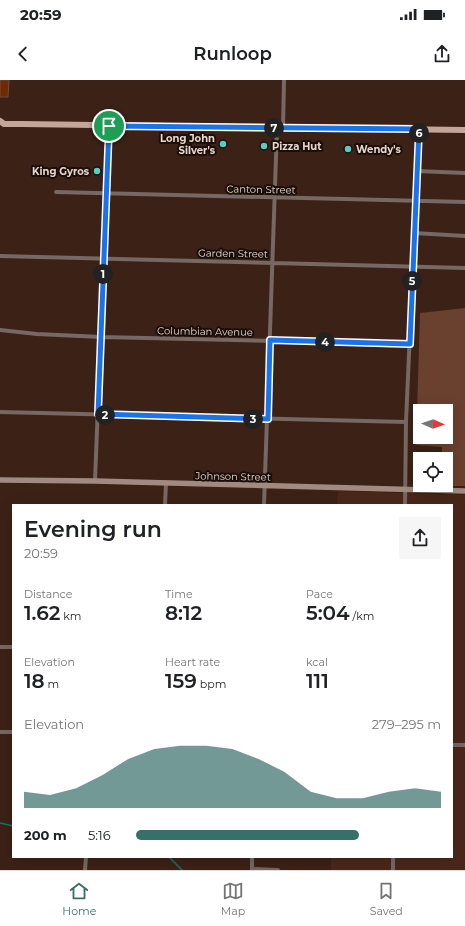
<!DOCTYPE html>
<html lang="en">
<head>
<meta charset="utf-8">
<style>
  body { margin:0; font-family:Montserrat,sans-serif; background:#f6f6f6; color:#202124; height:100vh; display:flex; flex-direction:column; font-size:15px; white-space:nowrap }
  * { box-sizing:border-box; margin:0 }
  p { font-size:13px; color:#757577 }
  .icon { flex:none; width:22px; height:22px; fill:none; stroke:currentColor; stroke-width:2; stroke-linecap:round; stroke-linejoin:round }
  .map { position:relative; flex:1; overflow:hidden }
  .side { position:absolute; left:12px; top:424px; width:441px; height:354px; display:flex; flex-direction:column; background:#fff; border-radius:0px; box-shadow:0 4px 16px #0002 }
  .side>* { flex:none }
  .needle { width:26px; rotate:92deg }
  .buttons { position:absolute; left:413px; top:324px; display:grid; gap:8px }
  .buttons a { display:grid; place-items:center; width:40px; height:40px; border-radius:0px; background:#fff; box-shadow:0 4px 16px #0002; font-size:20px }
  .pin { position:absolute; display:grid; place-items:center; width:34px; height:34px; color:#fff; margin:-17px; border:2px solid #fff; border-radius:50%; box-shadow:0 1px 4px #0007 }
  .km { position:absolute; width:20px; height:20px; margin:-10px; border-radius:50%; background:#222; color:#fff; font-size:11px; line-height:20px; text-align:center }
  .round { display:grid; place-items:center; flex:none; width:42px; height:42px; border-radius:0px; background:#f6f6f6 }
  .overview { display:flex; align-items:center; justify-content:space-between; height:68px; padding:0 12px }
  h1 { font-size:22px; font-weight:600; line-height:30px }
  .figures { display:grid; grid-template-columns:repeat(3,1fr); gap:6px; height:68px; padding:4px 12px }
  .figures div { display:grid; align-content:center }
  .figures b { font-size:20px; font-weight:600 }
  .figures small { font-size:11px; font-weight:400 }
  .figures p { font-size:11px }
  .chart { height:112px; padding:8px 12px }
  .chart p { display:flex; justify-content:space-between }
  .chart svg { width:100%; height:72px; margin-top:4px; fill:#396f6b; opacity:.7 }
  ul { padding:0 12px; list-style:none; font-size:13px }
  li { display:grid; grid-template-columns:64px 48px 1fr; align-items:center; height:30px }
  li i { height:10px; border-radius:5px; background:#396f6b }
  .status { display:flex; justify-content:space-between; align-items:center; height:28px; padding:0 20px; background:#fff; direction:ltr }
  .status svg { height:11px; fill:currentColor }
  header { display:flex; justify-content:space-between; align-items:center; height:52px; padding:0 12px; background:#fff; font-size:18px; font-weight:600 }
  .tabs { display:flex; justify-content:space-around; align-items:center; height:56px; border-top:1px solid #e0e0e0; background:#fff; font-size:11px; color:#757577 }
  .tabs a { display:grid; justify-items:center; gap:2px }
  .tabs .current { color:#396f6b }
  .map>svg:first-child { display:block }
  .built { fill:#49281a }
  .green { fill:#6a402e; fill-rule:evenodd }
  .lines { fill:none; stroke-linecap:round; stroke-linejoin:round }
  .stream { stroke:#11756c; stroke-width:1.5 }
  .building { fill:#6e2a03; stroke:#6c4e42 }
  .street { stroke:#766862; stroke-width:4 }
  .secondary { stroke:#a18b81; stroke-width:5.5 }
  .primary { stroke:#c3a699; stroke-width:6 }
  .route-casing { stroke:#fff; stroke-width:8 }
  .route { stroke:#1a73e8; stroke-width:5 }
  .poi-dot { fill:#57cec1; stroke:#1a0e09; stroke-width:1.5 }
  .labels { text-anchor:middle; stroke-width:4; stroke-linejoin:round; paint-order:stroke }
  .poi-label { font-size:10px; font-weight:bold; fill:#e7d5ce; stroke:#1a0e09; text-anchor:end }
  .street-label { font-size:10px; fill:#e7d5ce; stroke:#1a0e09 }
</style>
</head>
<body>
<div class="status"><b>20:59</b><svg viewBox="0 0 49 12"><path d="M0 12V9h3v3zM5 12V6h3v6zM10 12V3h3v9zM15 12V0h3v12zM26 1h20v11H26zM47 4h2v5h-2z"/></svg></div>
<header><svg class="icon" aria-label="back" viewBox="0 0 24 24"><path d="M15 5l-7 7 7 7"/></svg>Runloop<svg class="icon" aria-label="share" viewBox="0 0 24 24"><path d="M12 15V3M7 8l5-5 5 5M5 13v7h14v-7"/></svg></header>
<div class="map">
<svg width="465" height="790" viewBox="0 0 465 790">
  <rect width="100%" height="100%" fill="#3c2116"/>
  <!-- built -->
  <path class="built" d="M338 411 465 415V790H331V777H452V425H337Z"/>
  <!-- green -->
  <path class="green" d="M465 228V406H444L446 405V379H442V367L416 365 420 233ZM420 331H446V357H420Z"/>
  <g class="lines">
    <!-- stream -->
    <path class="stream" d="M0 743 13 746
      M169 777 182 790"/>
  </g>
  <!-- building -->
  <path class="building" d="M0 0H9L8 17H0Z"/>
  <g class="lines">
    <!-- street -->
    <path class="street" d="M283 48 284 0
      M417 91 465 93
      M56 112 465 122
      M414 153 465 156
      M0 176 465 188
      M0 250 37 254 101 257 410 264
      M0 332 406 342
      M95 401 109 46
      M165 425 166 403
      M264 425 277 48
      M405 425 406 342 419 49
      M0 567H13
      M0 652H13
      M452 665H465
      M252 789 278 790
      M85 790 86 777
      M252 790V777
      M393 790V777"/>
    <!-- secondary -->
    <path class="secondary" d="M0 400 95 401 465 411"/>
    <!-- primary -->
    <path class="primary" d="M0 41 4 44H22L465 50"/>
  </g>
  <g class="lines">
    <defs>
      <path id="route" d="M109 46 419 49 410 264 270 260 268 339 98 334Z"/>
    </defs>
    <!-- route casing -->
    <use href="#route" class="route-casing"/>
    <!-- route -->
    <use href="#route" class="route"/>
  </g>
  <!-- markers -->
  <g class="poi-dot">
    <circle cx="223" cy="64" r="4"/>
    <circle cx="264" cy="66" r="4"/>
    <circle cx="348" cy="69" r="4"/>
    <circle cx="97" cy="91" r="4"/>
  </g>
  <g class="labels">
    <!-- poi labels -->
    <g class="poi-label">
      <text x="215" y="62">Long John<tspan x="215" dy="12">Silver's</tspan></text>
      <text x="272" y="70" text-anchor="start">Pizza Hut</text>
      <text x="356" y="73" text-anchor="start">Wendy's</text>
      <text x="89" y="95">King Gyros</text>
    </g>
    <!-- street labels -->
    <g class="street-label">
      <text transform="translate(261 109) rotate(1)" y="4">Canton Street</text>
      <text transform="translate(233 173) rotate(1)" y="4">Garden Street</text>
      <text transform="translate(205 251) rotate(1)" y="4">Columbian Avenue</text>
      <text transform="translate(233 396) rotate(1)" y="4">Johnson Street</text>
    </g>
  </g>
</svg>
<div class="buttons">
<a><svg class="needle" viewBox="-14 -14 28 28"><path d="M0-13l5 13h-10z" fill="#e53935"/><path d="M0 13l5-13h-10z" fill="#757577"/></svg></a>
<a><svg class="icon" aria-label="locate" viewBox="0 0 24 24"><circle cx="12" cy="12" r="6"/><path d="M12 2v4M12 18v4M2 12h4M18 12h4"/></svg></a>
</div>
<div class="pin" style="left:109px;top:46px;background:#1e9e55"><svg class="icon" aria-label="arrive" viewBox="0 0 24 24"><path d="M6 21V4h12l-3 4 3 4H6"/></svg></div>
<b class="km" style="left:103px;top:194px">1</b>
<b class="km" style="left:105px;top:335px">2</b>
<b class="km" style="left:253px;top:339px">3</b>
<b class="km" style="left:325px;top:262px">4</b>
<b class="km" style="left:412px;top:201px">5</b>
<b class="km" style="left:419px;top:53px">6</b>
<b class="km" style="left:274px;top:48px">7</b>
<section class="side">
<div class="overview"><div><h1>Evening run</h1><p>20:59</p></div><a class="round"><svg class="icon" aria-label="share" viewBox="0 0 24 24"><path d="M12 15V3M7 8l5-5 5 5M5 13v7h14v-7"/></svg></a></div>
<div class="figures">
<div><p>Distance</p><b>1.62<small> km</small></b></div>
<div><p>Time</p><b>8:12</b></div>
<div><p>Pace</p><b>5:04<small> /km</small></b></div>
</div>
<div class="figures">
<div><p>Elevation</p><b>18<small> m</small></b></div>
<div><p>Heart rate</p><b>159<small> bpm</small></b></div>
<div><p>kcal</p><b>111</b></div>
</div>
<div class="chart"><p><span>Elevation</span>279–295 m</p>
<svg viewBox="0 0 160 44" preserveAspectRatio="none"><path d="M0 44V34L10 36L20 32L30 24L40 14L50 8L60 6L70 6L80 8L90 14L100 22L110 34L120 38L130 38L140 34L150 32L160 34V44z"/></svg>
</div>
<ul>
<li><b>200 m</b>5:16<i style="width:73%"></i></li>
</ul>
</section>
</div>
<nav class="tabs">
<a class="current"><svg class="icon" aria-label="home" viewBox="0 0 24 24"><path d="M3 11l9-7 9 7M6 9v11h12V9"/></svg>Home</a>
<a><svg class="icon" aria-label="map" viewBox="0 0 24 24"><path d="M3 6l6-2 6 2 6-2v14l-6 2-6-2-6 2zM9 4v14M15 6v14"/></svg>Map</a>
<a><svg class="icon" aria-label="saved" viewBox="0 0 24 24"><path d="M7 4h10v16l-5-4-5 4z"/></svg>Saved</a>
</nav>
</body>
</html>
